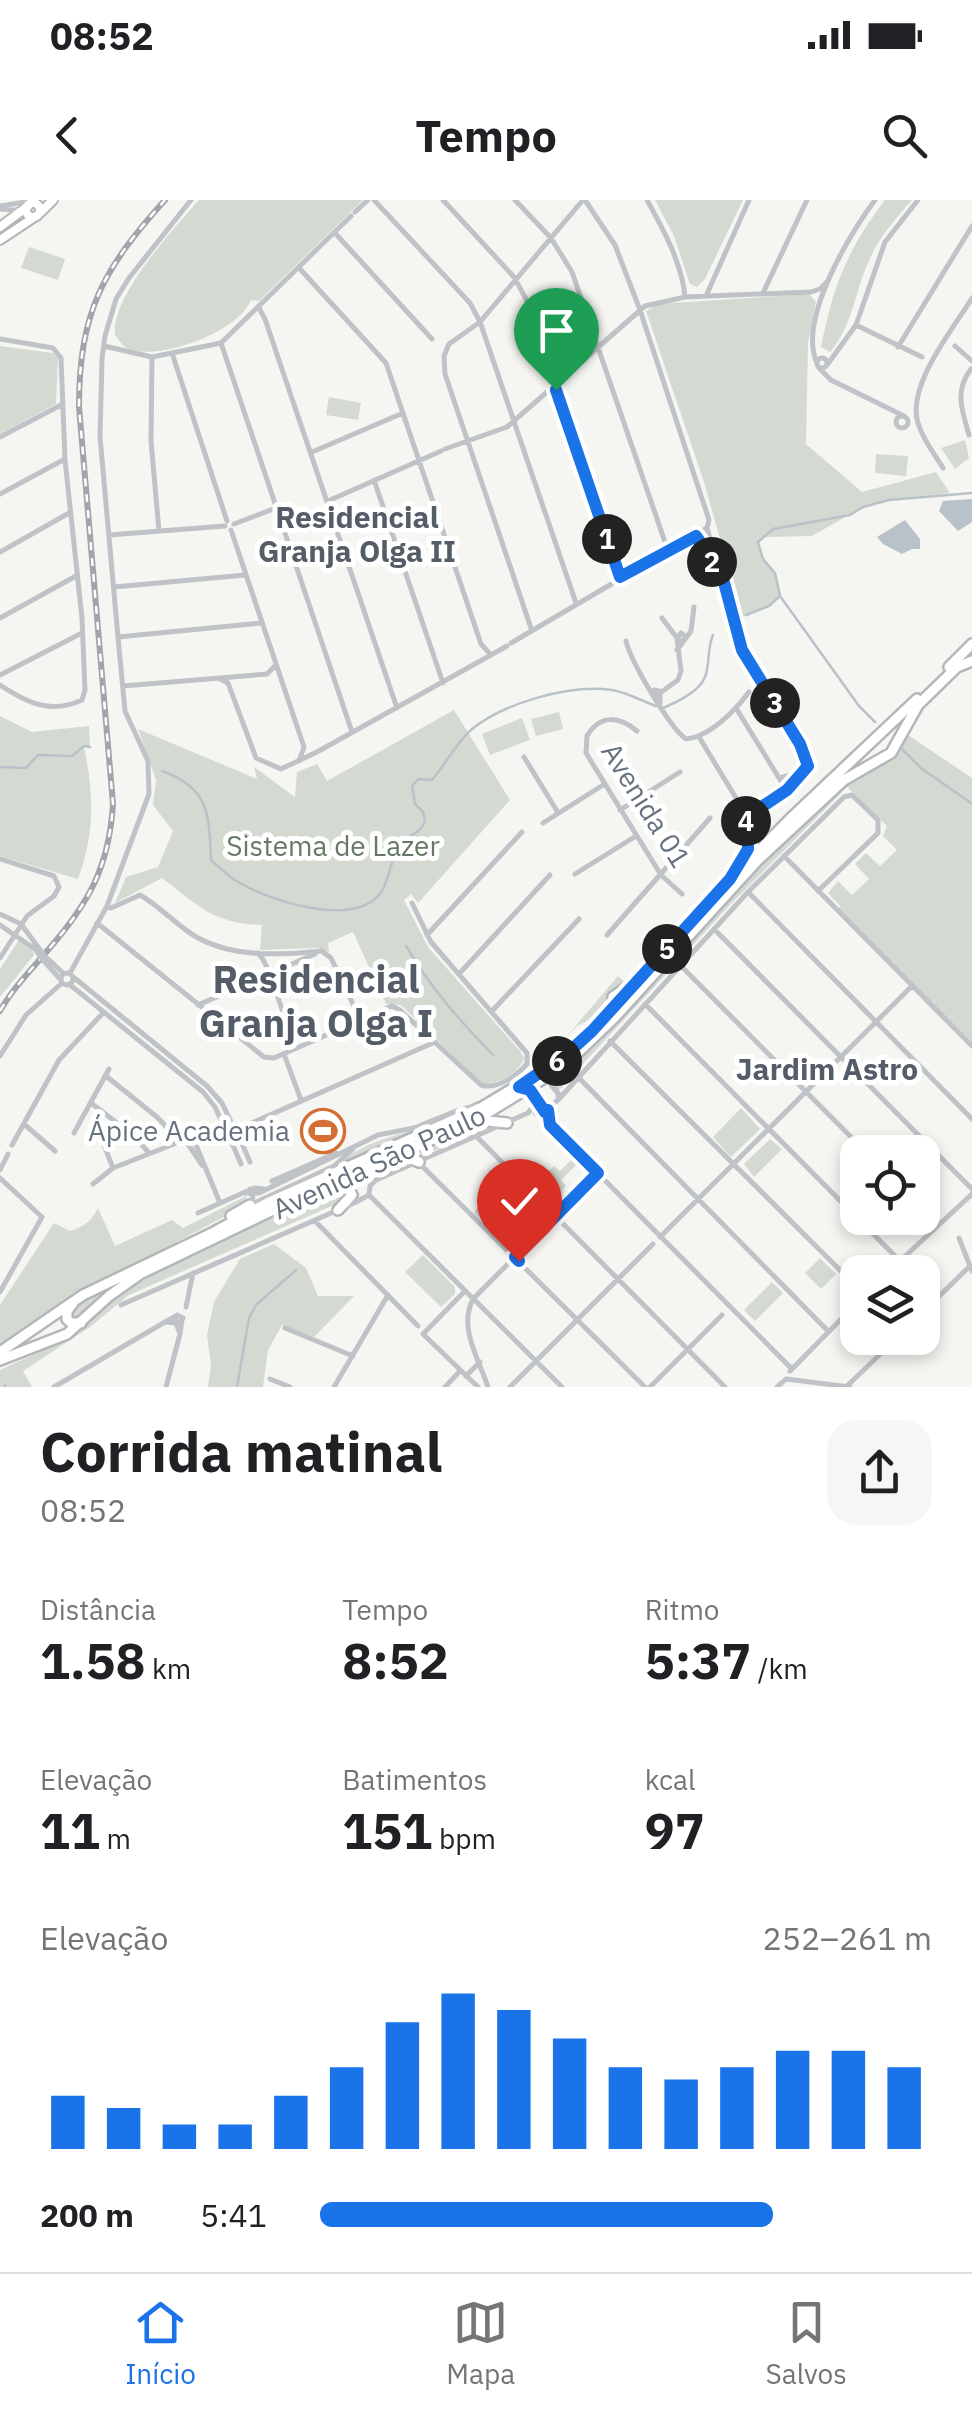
<!DOCTYPE html>
<html lang="pt">
<head>
<meta charset="utf-8">
<style>
  body { margin:0; font-family:"IBM Plex Sans",sans-serif; background:#f6f6f6; color:#202124; height:100vh; display:flex; flex-direction:column; font-size:38px; white-space:nowrap }
  * { box-sizing:border-box; margin:0 }
  p { font-size:32px; color:#757577 }
  .icon { flex:none; width:55px; height:55px; fill:none; stroke:currentColor; stroke-width:2; stroke-linecap:round; stroke-linejoin:round }
  .map { position:relative; height:1187px; overflow:hidden }
  .side { display:flex; flex-direction:column; background:#fff; flex:1 }
  .side>* { flex:none }
  .tools { position:absolute; left:840px; top:935px; display:grid; gap:20px }
  .tools a { display:grid; place-items:center; width:100px; height:100px; border-radius:20px; background:#fff; box-shadow:0 5px 15px #0003; font-size:50px }
  .pin { position:absolute; display:grid; place-items:center; width:85px; height:85px; color:#fff; margin:-102px -42px; border-radius:50% 50% 50% 0; rotate:-45deg; box-shadow:0 0 10px #0007 }
  .pin .icon { rotate:45deg }
  .km { position:absolute; width:50px; height:50px; margin:-25px; border-radius:50%; background:#222; color:#fff; font-size:28px; line-height:50px; text-align:center }
  .round { display:grid; place-items:center; flex:none; width:105px; height:105px; border-radius:30px; background:#f6f6f6 }
  .summary { display:flex; align-items:center; justify-content:space-between; height:170px; padding:0 40px }
  h1 { font-size:55px; font-weight:700; line-height:75px }
  .stats { display:grid; grid-template-columns:repeat(3,1fr); gap:15px; height:170px; padding:10px 40px }
  .stats div { display:grid; align-content:center }
  .stats b { font-size:50px; font-weight:700 }
  .stats small { font-size:28px; font-weight:400 }
  .stats p { font-size:28px }
  .chart { height:280px; padding:20px 40px }
  .chart p { display:flex; justify-content:space-between }
  .chart svg { width:100%; height:180px; margin-top:10px; stroke:#1a73e8; stroke-width:6 }
  ul { padding:0 40px; list-style:none; font-size:32px }
  li { display:grid; grid-template-columns:160px 120px 1fr; align-items:center; height:75px }
  li i { height:25px; border-radius:12px; background:#1a73e8 }
  .status { display:flex; justify-content:space-between; align-items:center; height:70px; padding:0 50px; background:#fff; direction:ltr }
  .status svg { height:28px; fill:currentColor }
  header { display:flex; justify-content:space-between; align-items:center; height:130px; padding:0 40px; background:#fff; font-size:45px; font-weight:700 }
  .tab-bar { display:flex; justify-content:space-around; align-items:center; height:140px; border-top:2px solid #e0e0e0; background:#fff; font-size:28px; color:#757577 }
  .tab-bar a { display:grid; justify-items:center; gap:5px }
  .tab-bar .selected { color:#1a73e8 }
  .map>svg:first-child { display:block }
  .green { fill:#d4dad2 }
  .water { fill:#b9c2c8 }
  .lines { fill:none; stroke-linecap:round; stroke-linejoin:round }
  .stream { stroke:#b9c2c8; stroke-width:2.5 }
  .secondary-casing { stroke:#b2b5ba; stroke-width:12 }
  .primary-casing { stroke:#b3b6ba; stroke-width:14 }
  .street { stroke:#bfc2c6; stroke-width:5 }
  .secondary { stroke:#fff; stroke-width:8 }
  .primary { stroke:#fff; stroke-width:9 }
  .rail-casing { stroke:#a1a5ab; stroke-width:6 }
  .rail { stroke:#fff; stroke-width:2.5; stroke-dasharray:8; stroke-linecap:butt }
  .street-bridge { stroke:#bfc2c6; stroke-width:5 }
  .route-casing { stroke:#fff; stroke-width:20 }
  .route { stroke:#1a73e8; stroke-width:12 }
  .labels { text-anchor:middle; stroke-width:10; stroke-linejoin:round; paint-order:stroke }
  .street-label { font-size:28px; fill:#677281; stroke:#fff }
  .park-label { font-size:28px; fill:#667965; stroke:#fff }
  .poi-label { font-size:28px; fill:#677281; stroke:#fff; text-anchor:end }
  .neighbourhood-label { font-size:30px; font-weight:bold; fill:#545c67; stroke:#fff }
  .district-label { font-size:38px; font-weight:bold; fill:#545c67; stroke:#fff }
</style>
</head>
<body>
<div class="status"><b>08:52</b><svg viewBox="0 0 49 12"><path d="M0 12V9h3v3zM5 12V6h3v6zM10 12V3h3v9zM15 12V0h3v12zM26 1h20v11H26zM47 4h2v5h-2z"/></svg></div>
<header><svg class="icon" aria-label="back" viewBox="0 0 24 24"><path d="M15 5l-7 7 7 7"/></svg>Tempo<svg class="icon" aria-label="search" viewBox="0 0 24 24"><circle cx="10" cy="10" r="6"/><path d="M15 15l6 6"/></svg></header>
<div class="map">
<svg width="972" height="1187" viewBox="0 0 972 1187">
  <rect width="100%" height="100%" fill="#f5f5f2"/>
  <!-- green -->
  <path class="green" d="M199 0H363L259 101 251 100C238 132 164 159 132 150 124 148 120 142 115 135 111 96 174 28 199 0Z
    M655 0H743L705 79 697 87 690 84 674 36Z
    M885 0H912C894 20 877 40 867 65 855 93 851 129 830 152L821 147C833 86 847 50 885 0Z
    M29 47 65 59 58 80 21 68Z
    M809 94 816 102 808 143 806 244 862 292 936 272 950 293 889 300 863 307 812 336 765 337 758 343 763 359 775 373 780 396 769 406 742 417 704 282 646 111 658 104Z
    M0 146 53 153 58 158 56 204 0 234Z
    M329 197 361 203 358 220 326 215Z
    M965 240 969 258 955 269 941 248Z
    M876 254 908 256 906 276 875 273Z
    M454 510 510 600 418 703 411 694 404 700 428 747 520 851 524 858C519 873 497 886 481 883L401 805 386 804 353 732 328 743 329 752 318 748 260 750 262 725C212 723 200 707 162 678L115 703 126 677 158 667 173 631 153 605 156 580 138 529 257 579 254 567 295 597 297 572 317 564 327 581Z
    M559 512 563 529 536 536 531 519Z
    M0 516 32 532 89 526 90 547H84C94 594 95 633 78 679L0 656Z
    M522 518 530 540 490 555 482 534Z
    M908 535 972 578V843L838 709 840 706 828 693 838 681 852 695 869 679 855 664 866 653 880 666 897 650 883 636 887 626 847 587 728 707 558 891 553 885 556 877 749 673 847 581 869 571 896 551Z
    M19 740 32 749 34 755 0 797V769Z
    M618 776 629 786 608 810 577 826 567 836Z
    M741 908 760 929 731 957 713 937Z
    M484 910 477 917 160 1062 81 1118 77 1119 71 1114 76 1102 271 1004Z
    M479 924 490 925V929L421 956 413 955 415 950 455 939Z
    M425 928C404 944 378 945 356 957 347 962 344 967 334 967 362 943 390 936 425 928Z
    M770 939 782 949 754 977 744 964Z
    M572 959 577 964 561 980 566 986 549 1003 533 987 554 966 560 971Z
    M508 977 523 992 489 1027 474 1012Z
    M335 987 346 991 343 1001 129 1095 90 1127 23 1171 32 1187H0V1170L61 1142 135 1082Z
    M246 996 248 1004 79 1094 0 1149V1105L54 1023 70 1031C83 1027 92 1021 98 1008L115 1046 172 1020 183 1028Z
    M274 1044 306 1068 318 1096H354L314 1137 282 1125 268 1150 263 1187H208L211 1166 207 1135 214 1102 240 1059Z
    M423 1055 455 1087V1094L441 1107 405 1072Z
    M820 1058 836 1074 821 1089 805 1073Z
    M772 1082 783 1093 755 1121 744 1110Z"/>
  <!-- water -->
  <path class="water" d="M972 299V322L958 331 939 311 943 301Z
    M905 320 920 339V349H912L902 354 883 344 877 337Z"/>
  <g class="lines">
    <!-- stream -->
    <path class="stream" d="M780 396 859 506 875 522
      M746 415 769 406 780 396 775 373 763 359 758 342 773 329 850 315 863 307 889 300 972 293
      M663 508C677 502 699 492 705 477 710 465 707 448 713 435
      M902 549 921 568 971 603
      M0 567 26 568 38 555 72 556 84 546 90 547
      M162 571C210 588 209 615 211 660 219 667 227 675 235 680 266 700 356 730 381 692 391 678 390 655 403 642 412 633 419 634 425 622L423 612 415 604 412 586 418 579 432 580C445 565 456 543 471 530 503 503 570 484 612 490 626 492 642 501 656 506
      M406 746C431 788 459 820 493 855
      M5 1187V1185
      M237 1187 249 1118 256 1105 296 1070"/>
    <defs>
      <path id="secondary" d="M26 10a7 7 0 1 1 14 0a7 7 0 1 1-14 0Z
        M41 12 53 0
        M0 27 28 6
        M0 40 36 16"/>
      <path id="primary" d="M949 467 972 444
        M615 807 613 797 636 781
        M479 920 507 923
        M397 959 407 957 419 962
        M337 983 347 986 352 995 338 1010
        M231 1016 250 1005
        M73 1103 67 1111V1119L71 1123H81
        M0 1152 83 1095 214 1032 269 1002 482 907 552 865 592 831 717 693 792 617 917 499
        M0 1160 67 1134 109 1096 140 1074 273 1010 476 920 564 866 615 817 757 661 844 580 891 553 918 505 957 467 972 461"/>
    </defs>
    <!-- secondary casing -->
    <use href="#secondary" class="secondary-casing"/>
    <!-- primary casing -->
    <use href="#primary" class="primary-casing"/>
    <!-- street -->
    <path class="street" d="M374 0 470 103 480 122 576 403
      M443 0 514 77 526 99 621 377
      M515 0 551 38 572 72 665 342 672 347
      M585 0 615 45 640 110 709 320 707 328 742 450 812 560C812 592 772 602 751 618L750 628 755 636 770 634
      M647 0C663 29 682 63 685 97
      M0 6 25 2 35 4
      M0 9 18 10 29 15
      M355 12 368 0
      M335 33 432 139
      M300 69 386 163 481 444 491 455
      M763 93 807 0
      M706 96 749 0
      M259 108 265 119 397 508
      M856 125 922 157
      M0 139 53 148 61 158 65 260 82 418 85 490 82 500C50 515 26 502 0 485
      M221 143 352 532
      M104 146 152 157 221 143 351 16
      M955 146 972 161
      M898 147 972 26
      M172 153 227 321
      M152 157 151 241 159 331
      M817 163a5 5 0 1 1 10 0a5 5 0 1 1-10 0Z
      M817 163C797 120 850 34 875 0
      M827 165 856 125 885 42 918 0
      M819 168 831 180 904 216
      M896 222a6 6 0 1 1 12 0a6 6 0 1 1-12 0Z
      M969 235C962 210 954 191 971 169
      M0 237 61 205
      M445 249 507 227 645 106 685 97 811 92 820 89 828 81
      M312 252 403 213
      M943 268C935 255 924 241 919 226 904 188 952 131 972 98
      M374 280 443 483
      M0 294 63 260
      M328 301 441 251
      M234 324 276 308
      M231 330 304 547 299 561
      M109 335 225 326
      M696 336 717 368
      M0 352 69 313
      M294 359 340 339
      M114 387 245 375
      M0 418 76 376
      M532 431 445 174 444 156 449 144 480 122 583 0
      M681 433 686 437 682 442 677 438Z
      M118 437 262 423
      M626 441C631 462 670 528 686 539 709 537 735 511 749 492
      M511 443 707 328
      M677 450 691 431 694 407
      M0 475 82 433
      M218 478 228 483 256 558 281 569 317 552 507 446
      M123 486 267 474 275 466
      M654 490 659 491 658 496 653 495Z
      M660 504V493L678 480 681 471 677 438 662 418
      M736 508 787 591
      M637 531C619 516 600 514 587 536L586 553 661 675 682 694
      M699 537 736 598
      M524 557 557 611
      M780 578 793 574 799 580
      M620 610 680 572
      M543 623 603 585
      M784 656 972 846
      M0 659 54 676 59 687 54 696 27 716 0 758
      M739 666 749 645 748 617C768 599 795 592 808 566L804 551
      M575 674 636 636
      M748 692 972 919
      M107 706 111 708 140 695C161 707 177 726 198 738 235 758 281 755 322 751
      M0 714 21 724 38 747
      M97 723 264 857 274 858 392 806 400 810 481 885C497 890 516 876 527 864V853L431 742 412 703
      M0 725 35 749
      M714 729 972 989
      M427 735 522 632
      M607 735 710 618
      M322 751 331 758 360 819
      M258 753C270 765 278 800 285 818
      M46 757 64 774
      M43 760 61 780
      M680 765 866 952
      M70 773 107 706 149 594 148 561 125 511 118 437 100 237 102 159 105 136 116 99 129 78 191 0
      M61 779a6 6 0 1 1 12 0a6 6 0 1 1-12 0Z
      M459 774 550 675
      M72 776 207 886 222 903 234 928
      M69 784 203 892 215 907 227 933
      M645 804 900 1061
      M198 805 315 754
      M492 811 579 719
      M610 841 858 1088
      M284 854 301 900
      M0 856 26 815 62 783
      M555 875 551 885 558 893
      M106 876 157 917 180 941
      M578 877 828 1131
      M558 900 748 692 844 597 852 595 878 620V633L818 691
      M91 903 134 936 149 953
      M535 913 550 925 791 1168
      M539 915 558 900V893
      M24 924 55 951
      M232 927 236 932 230 936 227 931Z
      M74 933 109 869
      M228 934 241 964
      M477 937 725 1187
      M186 941 202 965
      M12 945 59 860 103 813
      M250 962 236 930 435 842
      M420 964 645 1187
      M113 968 102 940 104 934 114 930
      M0 970 8 954
      M0 978 42 1017 0 1092
      M272 981 336 953
      M93 984 113 968 187 939 196 945 220 1003
      M250 989 253 998 250 1005 334 966 353 949
      M243 993H259L378 935 414 928 461 909 477 906
      M369 995 562 1187
      M922 1010 938 1025
      M198 1013 254 988 264 989
      M315 1021 418 1126
      M660 1037 912 786
      M959 1038 972 1071
      M888 1072 972 994
      M465 1091 423 1134 478 1187
      M121 1105 354 1003 369 995 370 986 376 980 528 913 537 901 530 890
      M186 1107 193 1073
      M922 1113 970 1066
      M177 1115 183 1118 179 1123 174 1120Z
      M176 1116 165 1122 176 1123 180 1134 182 1120
      M285 1128 353 1156
      M790 1171 858 1102
      M466 1176 480 1162
      M270 1179 290 1187
      M847 1186 897 1138
      M54 1187 165 1122
      M166 1187 180 1134
      M334 1187 388 1095
      M445 1187 460 1171
      M488 1187C479 1159 458 1128 473 1099L598 973
      M510 1187 653 1044
      M650 1187 722 1115
      M777 1187 786 1179 850 1187"/>
    <!-- secondary -->
    <use href="#secondary" class="secondary"/>
    <!-- primary -->
    <use href="#primary" class="primary"/>
    <defs>
      <path id="rail" d="M0 811C13 788 31 770 48 750 89 703 109 667 113 604L79 207C79 112 103 69 165 0"/>
    </defs>
    <!-- rail casing -->
    <use href="#rail" class="rail-casing"/>
    <!-- rail -->
    <use href="#rail" class="rail"/>
    <!-- street-bridge -->
    <path class="street-bridge" d="M38 747 46 757
      M35 749 43 760"/>
  </g>
  <g class="lines">
    <defs>
      <path id="route" d="M519 1061 515 1057 598 973 550 925 548 910 545 912 530 890 519 887 569 852 592 831 730 679 748 649V616L787 590 808 566 800 544 742 450 721 371 696 336 620 377 556 190"/>
    </defs>
    <!-- route casing -->
    <use href="#route" class="route-casing"/>
    <!-- route -->
    <use href="#route" class="route"/>
  </g>
  <!-- icons -->
  <defs>
    <symbol id="stadium-ring" viewBox="-11 -11 22 22"><circle r="9.5" fill="#fff" stroke="#d56e33" stroke-width="1.5"/><path d="M0-5a6.5 5 0 1 0 0 10a6.5 5 0 1 0 0-10ZM-3.5-1.8h7v3.6h-7Z" fill="#d56e33"/></symbol>
  </defs>
  <g fill-rule="evenodd">
    <use href="#stadium-ring" x="298" y="906" width="50" height="50"/>
  </g>
  <g class="labels">
    <!-- street labels -->
    <g class="street-label">
      <text transform="translate(646 605) rotate(58)" y="10">Avenida 01</text>
      <text transform="translate(379 962) rotate(-25)" y="10">Avenida São Paulo</text>
    </g>
    <!-- park labels -->
    <g class="park-label">
      <text x="333" y="656">Sistema de Lazer</text>
    </g>
    <!-- poi labels -->
    <g class="poi-label">
      <text x="290" y="941">Ápice Academia</text>
    </g>
    <!-- neighbourhood labels -->
    <g class="neighbourhood-label">
      <text x="357" y="328">Residencial<tspan x="357" dy="34">Granja Olga II</tspan></text>
      <text x="827" y="880">Jardim Astro</text>
    </g>
    <!-- district labels -->
    <g class="district-label">
      <text x="316" y="793">Residencial<tspan x="316" dy="44">Granja Olga I</tspan></text>
    </g>
  </g>
</svg>
<div class="tools">
<a><svg class="icon" aria-label="locate" viewBox="0 0 24 24"><circle cx="12" cy="12" r="6"/><path d="M12 2v4M12 18v4M2 12h4M18 12h4"/></svg></a>
<a><svg class="icon" aria-label="layers" viewBox="0 0 24 24"><path d="M12 4l9 5-9 5-9-5zM3 14l9 5 9-5"/></svg></a>
</div>
<div class="pin" style="left:556px;top:190px;background:#1e9e55"><svg class="icon" aria-label="arrive" viewBox="0 0 24 24"><path d="M6 21V4h12l-3 4 3 4H6"/></svg></div>
<div class="pin" style="left:519px;top:1061px;background:#d93025"><svg class="icon" aria-label="check" viewBox="0 0 24 24"><path d="M5 12l5 5 9-10"/></svg></div>
<b class="km" style="left:607px;top:339px">1</b>
<b class="km" style="left:712px;top:362px">2</b>
<b class="km" style="left:775px;top:503px">3</b>
<b class="km" style="left:746px;top:621px">4</b>
<b class="km" style="left:667px;top:749px">5</b>
<b class="km" style="left:557px;top:861px">6</b>
</div>
<section class="side">
<div class="summary"><div><h1>Corrida matinal</h1><p>08:52</p></div><a class="round"><svg class="icon" aria-label="share" viewBox="0 0 24 24"><path d="M12 15V3M7 8l5-5 5 5M5 13v7h14v-7"/></svg></a></div>
<div class="stats">
<div><p>Distância</p><b>1.58<small> km</small></b></div>
<div><p>Tempo</p><b>8:52</b></div>
<div><p>Ritmo</p><b>5:37<small> /km</small></b></div>
</div>
<div class="stats">
<div><p>Elevação</p><b>11<small> m</small></b></div>
<div><p>Batimentos</p><b>151<small> bpm</small></b></div>
<div><p>kcal</p><b>97</b></div>
</div>
<div class="chart"><p><span>Elevação</span>252–261 m</p>
<svg viewBox="0 0 160 44" preserveAspectRatio="none"><path d="M5 44V31M15 44V34M25 44V38M35 44V38M45 44V31M55 44V24M65 44V13M75 44V6M85 44V10M95 44V17M105 44V24M115 44V27M125 44V24M135 44V20M145 44V20M155 44V24"/></svg>
</div>
<ul>
<li><b>200 m</b>5:41<i style="width:74%"></i></li>
</ul>
</section>
<nav class="tab-bar">
<a class="selected"><svg class="icon" aria-label="home" viewBox="0 0 24 24"><path d="M3 11l9-7 9 7M6 9v11h12V9"/></svg>Início</a>
<a><svg class="icon" aria-label="map" viewBox="0 0 24 24"><path d="M3 6l6-2 6 2 6-2v14l-6 2-6-2-6 2zM9 4v14M15 6v14"/></svg>Mapa</a>
<a><svg class="icon" aria-label="saved" viewBox="0 0 24 24"><path d="M7 4h10v16l-5-4-5 4z"/></svg>Salvos</a>
</nav>
</body>
</html>
